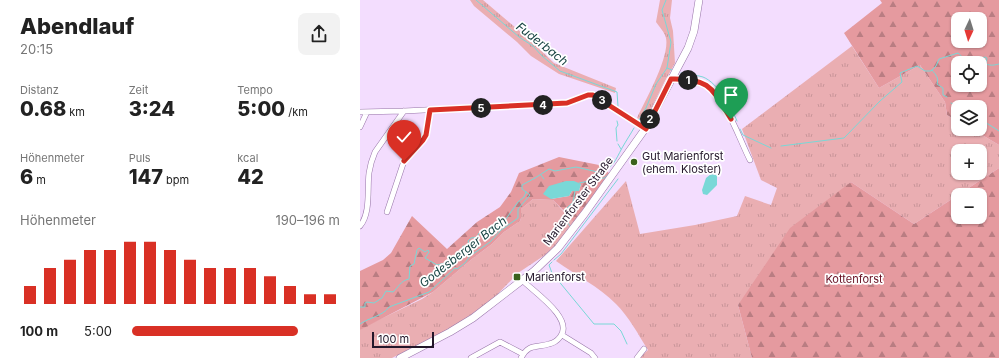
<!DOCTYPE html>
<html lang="de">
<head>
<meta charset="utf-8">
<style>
  body { margin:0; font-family:Inter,sans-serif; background:#f2f2f2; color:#222; height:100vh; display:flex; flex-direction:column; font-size:15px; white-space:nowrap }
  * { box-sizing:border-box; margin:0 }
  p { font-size:13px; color:#767676 }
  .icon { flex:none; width:22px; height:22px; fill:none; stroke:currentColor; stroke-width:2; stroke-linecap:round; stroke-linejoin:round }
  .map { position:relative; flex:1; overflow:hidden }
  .drawer { display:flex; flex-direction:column; background:#fff; width:360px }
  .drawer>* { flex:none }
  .needle { width:26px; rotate:184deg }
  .fabs { position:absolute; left:591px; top:12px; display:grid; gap:8px }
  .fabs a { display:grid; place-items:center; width:36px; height:36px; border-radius:8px; background:#fff; box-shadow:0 1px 3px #0004; font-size:20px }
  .scale { position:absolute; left:12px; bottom:10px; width:62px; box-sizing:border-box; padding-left:4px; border:2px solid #23162a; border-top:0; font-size:11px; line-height:14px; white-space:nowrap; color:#23162a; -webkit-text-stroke:3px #fff; paint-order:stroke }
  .pin { position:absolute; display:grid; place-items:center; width:34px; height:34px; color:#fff; margin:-41px -17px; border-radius:50% 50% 50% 0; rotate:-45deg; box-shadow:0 0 4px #0007 }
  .pin .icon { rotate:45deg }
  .km { position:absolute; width:20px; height:20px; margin:-10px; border-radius:50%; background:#222; color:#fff; font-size:11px; line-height:20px; text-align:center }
  .round { display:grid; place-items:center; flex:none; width:42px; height:42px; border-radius:8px; background:#f2f2f2 }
  .overview { display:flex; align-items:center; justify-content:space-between; height:68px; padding:0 20px }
  h1 { font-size:22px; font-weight:800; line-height:30px }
  .metrics { display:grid; grid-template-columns:repeat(3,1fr); gap:6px; height:68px; padding:4px 20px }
  .metrics div { display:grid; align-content:center }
  .metrics b { font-size:20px; font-weight:800 }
  .metrics small { font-size:11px; font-weight:400 }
  .metrics p { font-size:11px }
  .chart { height:112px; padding:8px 20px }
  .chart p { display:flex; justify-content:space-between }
  .chart svg { width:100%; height:72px; margin-top:4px; stroke:#d93025; stroke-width:6 }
  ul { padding:0 20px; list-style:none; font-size:13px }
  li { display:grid; grid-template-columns:64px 48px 1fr; align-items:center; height:30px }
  li i { height:10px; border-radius:5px; background:#d93025 }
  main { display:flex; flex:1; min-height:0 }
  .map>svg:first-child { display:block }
  .grass { fill:url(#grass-tufts); fill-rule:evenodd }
  .forest { fill:url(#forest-firs); fill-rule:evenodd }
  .water { fill:#79d8d7 }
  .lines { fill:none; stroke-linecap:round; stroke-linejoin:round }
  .stream { stroke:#79d8d7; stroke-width:1 }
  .street-casing { stroke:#9774a8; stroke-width:6 }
  .secondary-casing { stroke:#9774a8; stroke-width:8 }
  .street { stroke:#fff; stroke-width:5 }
  .secondary { stroke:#fff; stroke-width:7 }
  .route-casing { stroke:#fff; stroke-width:8 }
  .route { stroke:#d93025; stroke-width:5 }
  .poi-dot { fill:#3a621d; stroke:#fff; stroke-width:1.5 }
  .labels { text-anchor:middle; stroke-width:3.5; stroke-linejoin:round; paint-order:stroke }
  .poi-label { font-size:11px; fill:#23162a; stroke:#fff; text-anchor:start }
  .street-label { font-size:11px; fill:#23162a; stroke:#fff }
  .park-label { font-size:11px; fill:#691225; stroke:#fff }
  .water-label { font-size:12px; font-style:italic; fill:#184444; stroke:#fff }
</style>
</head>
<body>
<main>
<section class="drawer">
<div class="overview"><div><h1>Abendlauf</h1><p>20:15</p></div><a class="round"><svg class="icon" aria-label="share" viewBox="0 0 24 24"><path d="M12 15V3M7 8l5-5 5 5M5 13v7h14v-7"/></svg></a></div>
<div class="metrics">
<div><p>Distanz</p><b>0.68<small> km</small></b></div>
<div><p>Zeit</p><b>3:24</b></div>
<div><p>Tempo</p><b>5:00<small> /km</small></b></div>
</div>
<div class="metrics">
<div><p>Höhenmeter</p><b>6<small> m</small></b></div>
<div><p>Puls</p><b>147<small> bpm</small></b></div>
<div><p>kcal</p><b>42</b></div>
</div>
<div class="chart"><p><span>Höhenmeter</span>190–196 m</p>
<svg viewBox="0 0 160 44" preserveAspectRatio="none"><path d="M5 44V33M15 44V22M25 44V17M35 44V11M45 44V11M55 44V6M65 44V6M75 44V11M85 44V17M95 44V22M105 44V22M115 44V22M125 44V27M135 44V33M145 44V38M155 44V38"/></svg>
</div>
<ul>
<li><b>100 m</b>5:00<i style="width:80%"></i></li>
</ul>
</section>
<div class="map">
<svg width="639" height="358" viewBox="0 0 639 358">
  <defs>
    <pattern id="grass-tufts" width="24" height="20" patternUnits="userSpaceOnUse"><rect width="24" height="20" fill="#eaaeb2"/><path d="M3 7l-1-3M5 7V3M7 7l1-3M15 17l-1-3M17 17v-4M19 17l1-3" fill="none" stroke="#c89599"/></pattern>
    <pattern id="forest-firs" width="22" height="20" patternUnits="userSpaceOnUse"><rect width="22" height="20" fill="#e59a9f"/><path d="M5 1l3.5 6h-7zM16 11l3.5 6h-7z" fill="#b97d82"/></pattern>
  </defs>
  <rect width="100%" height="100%" fill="#f3ddfe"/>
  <!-- grass -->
  <path class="grass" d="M110 0H123L169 39 194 63 256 88 255 93 199 74 171 56 157 42 114 6Z
    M300 0H312L310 18 313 31 315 63 305 81 285 121 281 120 277 118C285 101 313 52 305 35 303 31 299 26 296 22Z
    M492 46 519 88 560 65 585 102 587 115 598 121V129H612L639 145V168L554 224 491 182 378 305 392 358H279L288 350C278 334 269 317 256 304 239 287 216 275 196 261L266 181 280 234 335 225 377 216 385 196 411 205 417 188 401 180 382 129ZM598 151H620V173H598Z
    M173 199 193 200C200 207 206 215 214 222L196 245 185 255 158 273 133 299 95 326 32 358H0V330L2 328 62 299 73 292 112 259 132 244 144 232 160 221 161 218V209Z"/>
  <!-- forest -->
  <path class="forest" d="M520 0H639V145L612 129H620V107H598V121L587 115 585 102 560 65 519 88 484 33 522 3ZM598 19H620V41H598ZM598 63H620V85H598Z
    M199 157 239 165 249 173 214 222 203 214 204 211 193 200 173 199 161 209V218L160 221 144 232 132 244 112 259 73 292 0 330V271L23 260 31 253 52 216 87 249 117 222 140 207 151 192 159 173ZM221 184 219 191H212L209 196 191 199Z
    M639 168V358H392L378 305 430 228 491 182 554 224 598 195V217H620V195H598Z"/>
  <!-- water -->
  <path class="water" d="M351 174 357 175V185L347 195 343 194 342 190 346 178Z
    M206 181H214L221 184 219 191H212L209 196 191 199 183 194 189 186Z"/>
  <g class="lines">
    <!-- stream -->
    <path class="stream" d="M116 0 159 37 173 46 182 56 200 71 257 92 258 106
      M307 68 312 70
      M572 70C576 75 579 78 577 84L583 88V95L587 97
      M321 73C328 74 336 75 343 77 358 83 371 107 377 121
      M591 103 598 107
      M620 119 639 131
      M279 120 286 108 296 84 307 68 311 42 302 10 306 0
      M380 129 383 135 411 148
      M257 141 256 128 258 125 257 121
      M258 144 261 149
      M421 146 484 138 520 101 542 82 540 73 557 66 565 71H571L576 66 579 59 598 53C603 57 608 65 615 58L618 59 625 57 627 58 626 64C631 66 635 65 639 64
      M181 175 184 179
      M219 183 244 178 248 175
      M210 226 204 218 207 208 213 202 215 191
      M194 260 201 254 258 179
      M192 262 189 265 192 273 234 324H254L261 331 267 344
      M0 307H5V303L7 302 14 303 22 298 26 291 33 292C39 287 40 281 49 279L50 266 54 264 57 250 59 248 65 252 68 250 69 252 65 258 77 265 85 263 101 252 103 246 108 247 109 245 108 241 111 238 117 237 119 233H124L143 223 158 202 164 197 166 192
      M0 324C8 318 23 316 29 307L69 292 95 268 97 269 105 263 110 256 130 242 141 230 158 218V209L170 195 162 189V185L175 178 189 169 195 171 216 167 242 173C255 164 255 161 262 148 266 141 270 135 274 128"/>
    <defs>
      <path id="street" d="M311 79C321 79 332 78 341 82 364 91 379 139 390 160
        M0 112 44 111 207 103 228 95H233L285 129
        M0 127 7 112
        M27 212 44 161 63 140 66 135 70 110
        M0 226C11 213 7 189 9 173 10 166 12 159 15 152L44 111
        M202 335 231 353 235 358
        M111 358 140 342 163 354
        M161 358C169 343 176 348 189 344 194 343 197 341 200 337 215 319 174 292 162 280
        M277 358 284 349"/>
      <path id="secondary" d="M40 358 90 332 113 318 174 271 198 248 225 213 285 129 328 48 334 31 339 0"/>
    </defs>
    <!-- street casing -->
    <use href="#street" class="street-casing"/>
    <!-- secondary casing -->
    <use href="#secondary" class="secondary-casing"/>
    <!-- street -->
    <use href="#street" class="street"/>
    <!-- secondary -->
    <use href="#secondary" class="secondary"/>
  </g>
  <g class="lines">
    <defs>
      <path id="route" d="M44 161 63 140 66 135 70 110 207 103 228 95H233L286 129 311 79C350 78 352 88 371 119"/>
    </defs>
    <!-- route casing -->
    <use href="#route" class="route-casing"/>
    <!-- route -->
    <use href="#route" class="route"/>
  </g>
  <!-- markers -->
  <g class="poi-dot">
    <circle cx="274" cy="162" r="4"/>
    <rect x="153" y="273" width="8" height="8" rx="2"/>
  </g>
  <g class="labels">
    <!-- poi labels -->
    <g class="poi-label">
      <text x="282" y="160">Gut Marienforst<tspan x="282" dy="13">(ehem. Kloster)</tspan></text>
      <text x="165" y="281">Marienforst</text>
    </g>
    <!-- street labels -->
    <g class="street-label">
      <text transform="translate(218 201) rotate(-53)" y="4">Marienforster Straße</text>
    </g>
    <!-- park labels -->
    <g class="park-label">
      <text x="494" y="283">Kottenforst</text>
    </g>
    <!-- water labels -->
    <g class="water-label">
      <text transform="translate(182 44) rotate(38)" y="4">Fuderbach</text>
      <text transform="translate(103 252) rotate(-38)" y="4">Godesberger Bach</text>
    </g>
  </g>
</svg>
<div class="fabs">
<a><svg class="needle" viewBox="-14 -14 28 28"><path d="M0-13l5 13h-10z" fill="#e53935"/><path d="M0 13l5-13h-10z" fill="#767676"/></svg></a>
<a><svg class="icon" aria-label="locate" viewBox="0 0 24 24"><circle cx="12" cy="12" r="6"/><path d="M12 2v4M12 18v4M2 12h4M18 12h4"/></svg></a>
<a><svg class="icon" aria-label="layers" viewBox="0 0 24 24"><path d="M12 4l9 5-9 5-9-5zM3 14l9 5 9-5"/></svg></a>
<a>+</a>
<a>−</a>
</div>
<div class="scale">100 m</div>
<div class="pin" style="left:371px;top:119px;background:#1e9e55"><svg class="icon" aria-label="arrive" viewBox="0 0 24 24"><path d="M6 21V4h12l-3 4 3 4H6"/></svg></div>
<div class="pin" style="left:44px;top:161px;background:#d93025"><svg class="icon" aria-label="check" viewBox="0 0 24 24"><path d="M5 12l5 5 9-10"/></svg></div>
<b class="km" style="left:328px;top:80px">1</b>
<b class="km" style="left:290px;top:119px">2</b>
<b class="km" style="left:242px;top:100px">3</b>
<b class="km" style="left:183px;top:105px">4</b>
<b class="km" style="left:121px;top:108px">5</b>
</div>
</main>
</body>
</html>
